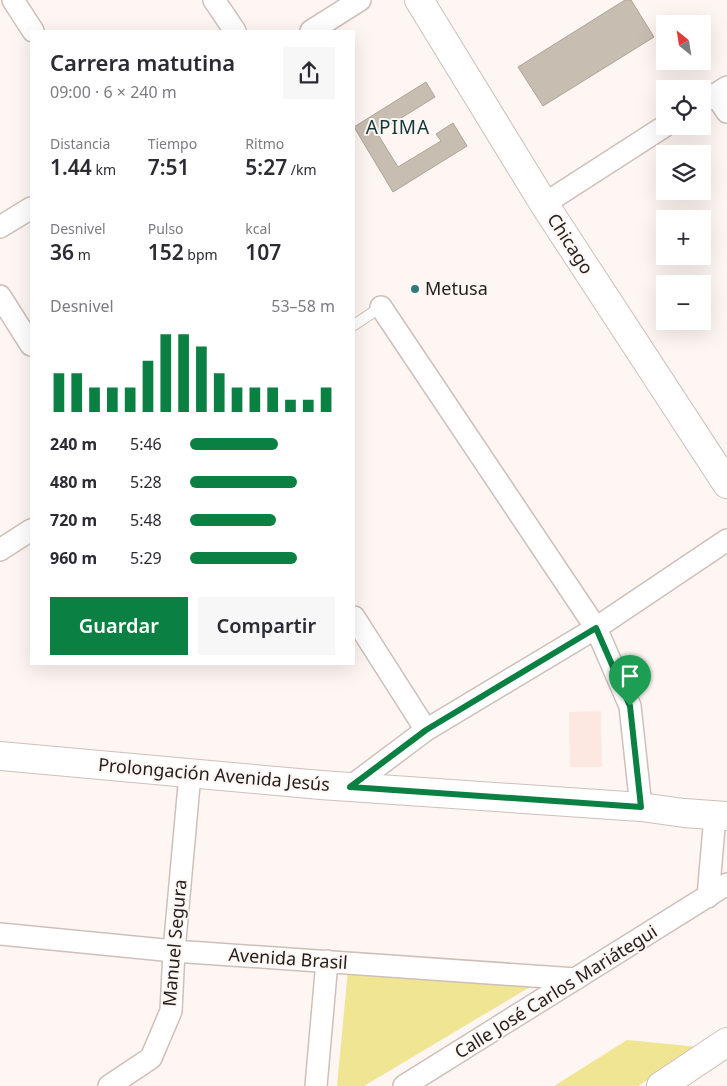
<!DOCTYPE html>
<html lang="es">
<head>
<meta charset="utf-8">
<style>
  body { margin:0; font-family:"Noto Sans",sans-serif; background:#f7f7f7; color:#2b2b33; height:100vh; display:flex; flex-direction:column; font-size:19px; white-space:nowrap }
  * { box-sizing:border-box; margin:0 }
  p { font-size:16px; color:#7c7c81 }
  .icon { flex:none; width:28px; height:28px; fill:none; stroke:currentColor; stroke-width:2; stroke-linecap:round; stroke-linejoin:round }
  .map { position:relative; flex:1; overflow:hidden }
  .details { position:absolute; left:30px; top:30px; width:325px; height:635px; display:flex; flex-direction:column; background:#fff; border-radius:0px; box-shadow:0 5px 20px #0002 }
  .details>* { flex:none }
  .needle { width:32px; rotate:330deg }
  .buttons { position:absolute; left:656px; top:15px; display:grid; gap:10px }
  .buttons a { display:grid; place-items:center; width:55px; height:55px; border-radius:0px; background:#fff; box-shadow:0 5px 20px #0002; font-size:25px }
  .pin { position:absolute; display:grid; place-items:center; width:42px; height:42px; color:#fff; margin:-51px -21px; border-radius:50% 50% 50% 0; rotate:-45deg; box-shadow:0 0 5px #0007 }
  .pin .icon { rotate:45deg }
  .round { display:grid; place-items:center; flex:none; width:52px; height:52px; border-radius:0px; background:#f7f7f7 }
  .head { display:flex; align-items:center; justify-content:space-between; height:85px; padding:0 20px }
  h1 { font-size:22px; font-weight:600; line-height:38px }
  .stats { display:grid; grid-template-columns:repeat(3,1fr); gap:8px; height:85px; padding:5px 20px }
  .stats div { display:grid; align-content:center }
  .stats b { font-size:21px; font-weight:600 }
  .stats small { font-size:14px; font-weight:400 }
  .stats p { font-size:14px }
  .chart { height:140px; padding:10px 20px }
  .chart p { display:flex; justify-content:space-between }
  .chart svg { width:100%; height:90px; margin-top:5px; stroke:#0b8043; stroke-width:6 }
  .action { display:flex; gap:10px; margin-top:auto; padding:10px 20px }
  .action a { flex:1; height:58px; border-radius:0px; background:#0b8043; color:#fff; font-size:20px; font-weight:600; line-height:58px; text-align:center }
  .action a+a { background:#f7f7f7; color:#2b2b33 }
  ul { padding:0 20px; list-style:none; font-size:16px }
  li { display:grid; grid-template-columns:80px 60px 1fr; align-items:center; height:38px }
  li i { height:12px; border-radius:6px; background:#0b8043 }
  .map>svg:first-child { display:block }
  .built { fill:#fce8e1 }
  .green { fill:#efe593 }
  .building { fill:#c8bdb1; stroke:#ada397 }
  .lines { fill:none; stroke-linecap:round; stroke-linejoin:round }
  .lane-casing { stroke:#cfbfb9; stroke-width:12 }
  .street-casing { stroke:#cfbfb9; stroke-width:24 }
  .secondary-casing { stroke:#cfbfb9; stroke-width:30 }
  .primary-casing { stroke:#cfbfb9; stroke-width:30 }
  .lane { stroke:#fff; stroke-width:10 }
  .street { stroke:#fff; stroke-width:21 }
  .secondary { stroke:#fff; stroke-width:28 }
  .primary { stroke:#fff; stroke-width:28 }
  .route-casing { stroke:#fff; stroke-width:10 }
  .route { stroke:#0b8043; stroke-width:6 }
  .poi-dot { fill:#2f797a; stroke:#fdf6f3; stroke-width:2 }
  .labels { text-anchor:middle; stroke-width:4; stroke-linejoin:round; paint-order:stroke }
  .street-label { font-size:18px; fill:#231d1b; stroke:#fdf6f3 }
  .poi-label { font-size:18px; fill:#231d1b; stroke:#fdf6f3; text-anchor:start }
  .neighbourhood-label { font-size:19px; letter-spacing:1px; fill:#153838; stroke:#fdf6f3 }
</style>
</head>
<body>
<div class="map">
<svg width="727" height="1086" viewBox="0 0 727 1086">
  <rect width="100%" height="100%" fill="#fdf6f3"/>
  <!-- built -->
  <path class="built" d="M601 711 602 767H570L569 712Z"/>
  <!-- green -->
  <path class="green" d="M348 970 530 987 364 1086H337Z
    M627 1040 699 1047 638 1086H554Z"/>
  <!-- building -->
  <path class="building" d="M625 0H631L654 37 543 106 518 67Z
    M426 82 435 97 377 133 398 167 441 141 436 134 453 123 467 146 393 192 354 127Z"/>
  <g class="lines">
    <defs>
      <path id="lane" d="M354 325 381 307"/>
      <path id="street" d="M13 0 33 31
        M214 0 235 31
        M311 31 360 0
        M715 94 727 112
        M702 103 727 87
        M544 204 665 126
        M0 227 31 208
        M0 296 31 345
        M381 307 596 628 630 706 641 807
        M0 550 31 530
        M354 617 426 730
        M350 787 426 730 596 628 727 540
        M708 897 715 816
        M0 934 174 951 576 979
        M109 1086 151 1058 171 1011 174 951 190 774
        M316 1086 327 961
        M404 1086 727 884"/>
      <path id="secondary" d="M419 0 544 204 727 484
        M661 1086 727 1042"/>
      <path id="primary" d="M0 756 321 785 641 807 684 813 727 816"/>
    </defs>
    <!-- lane casing -->
    <use href="#lane" class="lane-casing"/>
    <!-- street casing -->
    <use href="#street" class="street-casing"/>
    <!-- secondary casing -->
    <use href="#secondary" class="secondary-casing"/>
    <!-- primary casing -->
    <use href="#primary" class="primary-casing"/>
    <!-- lane -->
    <use href="#lane" class="lane"/>
    <!-- street -->
    <use href="#street" class="street"/>
    <!-- secondary -->
    <use href="#secondary" class="secondary"/>
    <!-- primary -->
    <use href="#primary" class="primary"/>
  </g>
  <g class="lines">
    <defs>
      <path id="route" d="M596 628 630 706 641 807 350 787 426 730Z"/>
    </defs>
    <!-- route casing -->
    <use href="#route" class="route-casing"/>
    <!-- route -->
    <use href="#route" class="route"/>
  </g>
  <!-- markers -->
  <circle class="poi-dot" cx="415" cy="289" r="5"/>
  <g class="labels">
    <!-- street labels -->
    <g class="street-label">
      <text transform="translate(570 244) rotate(57)" y="6">Chicago</text>
      <text transform="translate(214 775) rotate(5)" y="6">Prolongación Avenida Jesús</text>
      <text transform="translate(175 943) rotate(-85)" y="6">Manuel Segura</text>
      <text transform="translate(288 959) rotate(4)" y="6">Avenida Brasil</text>
      <text transform="translate(556 992) rotate(-32)" y="6">Calle José Carlos Mariátegui</text>
    </g>
    <!-- poi labels -->
    <g class="poi-label">
      <text x="425" y="295">Metusa</text>
    </g>
    <!-- neighbourhood labels -->
    <g class="neighbourhood-label">
      <text x="398" y="134">APIMA</text>
    </g>
  </g>
</svg>
<div class="buttons">
<a><svg class="needle" viewBox="-14 -14 28 28"><path d="M0-13l5 13h-10z" fill="#e53935"/><path d="M0 13l5-13h-10z" fill="#7c7c81"/></svg></a>
<a><svg class="icon" aria-label="locate" viewBox="0 0 24 24"><circle cx="12" cy="12" r="6"/><path d="M12 2v4M12 18v4M2 12h4M18 12h4"/></svg></a>
<a><svg class="icon" aria-label="layers" viewBox="0 0 24 24"><path d="M12 4l9 5-9 5-9-5zM3 14l9 5 9-5"/></svg></a>
<a>+</a>
<a>−</a>
</div>
<div class="pin" style="left:630px;top:706px;background:#1e9e55"><svg class="icon" aria-label="arrive" viewBox="0 0 24 24"><path d="M6 21V4h12l-3 4 3 4H6"/></svg></div>
<section class="details">
<div class="head"><div><h1>Carrera matutina</h1><p>09:00 · 6 × 240 m</p></div><a class="round"><svg class="icon" aria-label="share" viewBox="0 0 24 24"><path d="M12 15V3M7 8l5-5 5 5M5 13v7h14v-7"/></svg></a></div>
<div class="stats">
<div><p>Distancia</p><b>1.44<small> km</small></b></div>
<div><p>Tiempo</p><b>7:51</b></div>
<div><p>Ritmo</p><b>5:27<small> /km</small></b></div>
</div>
<div class="stats">
<div><p>Desnivel</p><b>36<small> m</small></b></div>
<div><p>Pulso</p><b>152<small> bpm</small></b></div>
<div><p>kcal</p><b>107</b></div>
</div>
<div class="chart"><p><span>Desnivel</span>53–58 m</p>
<svg viewBox="0 0 160 44" preserveAspectRatio="none"><path d="M5 44V25M15 44V25M25 44V32M35 44V32M45 44V32M55 44V19M65 44V6M75 44V6M85 44V12M95 44V25M105 44V32M115 44V32M125 44V32M135 44V38M145 44V38M155 44V32"/></svg>
</div>
<ul>
<li><b>240 m</b>5:46<i style="width:61%"></i></li>
<li><b>480 m</b>5:28<i style="width:74%"></i></li>
<li><b>720 m</b>5:48<i style="width:59%"></i></li>
<li><b>960 m</b>5:29<i style="width:74%"></i></li>
</ul>
<div class="action"><a>Guardar</a><a>Compartir</a></div>
</section>
</div>
</body>
</html>
